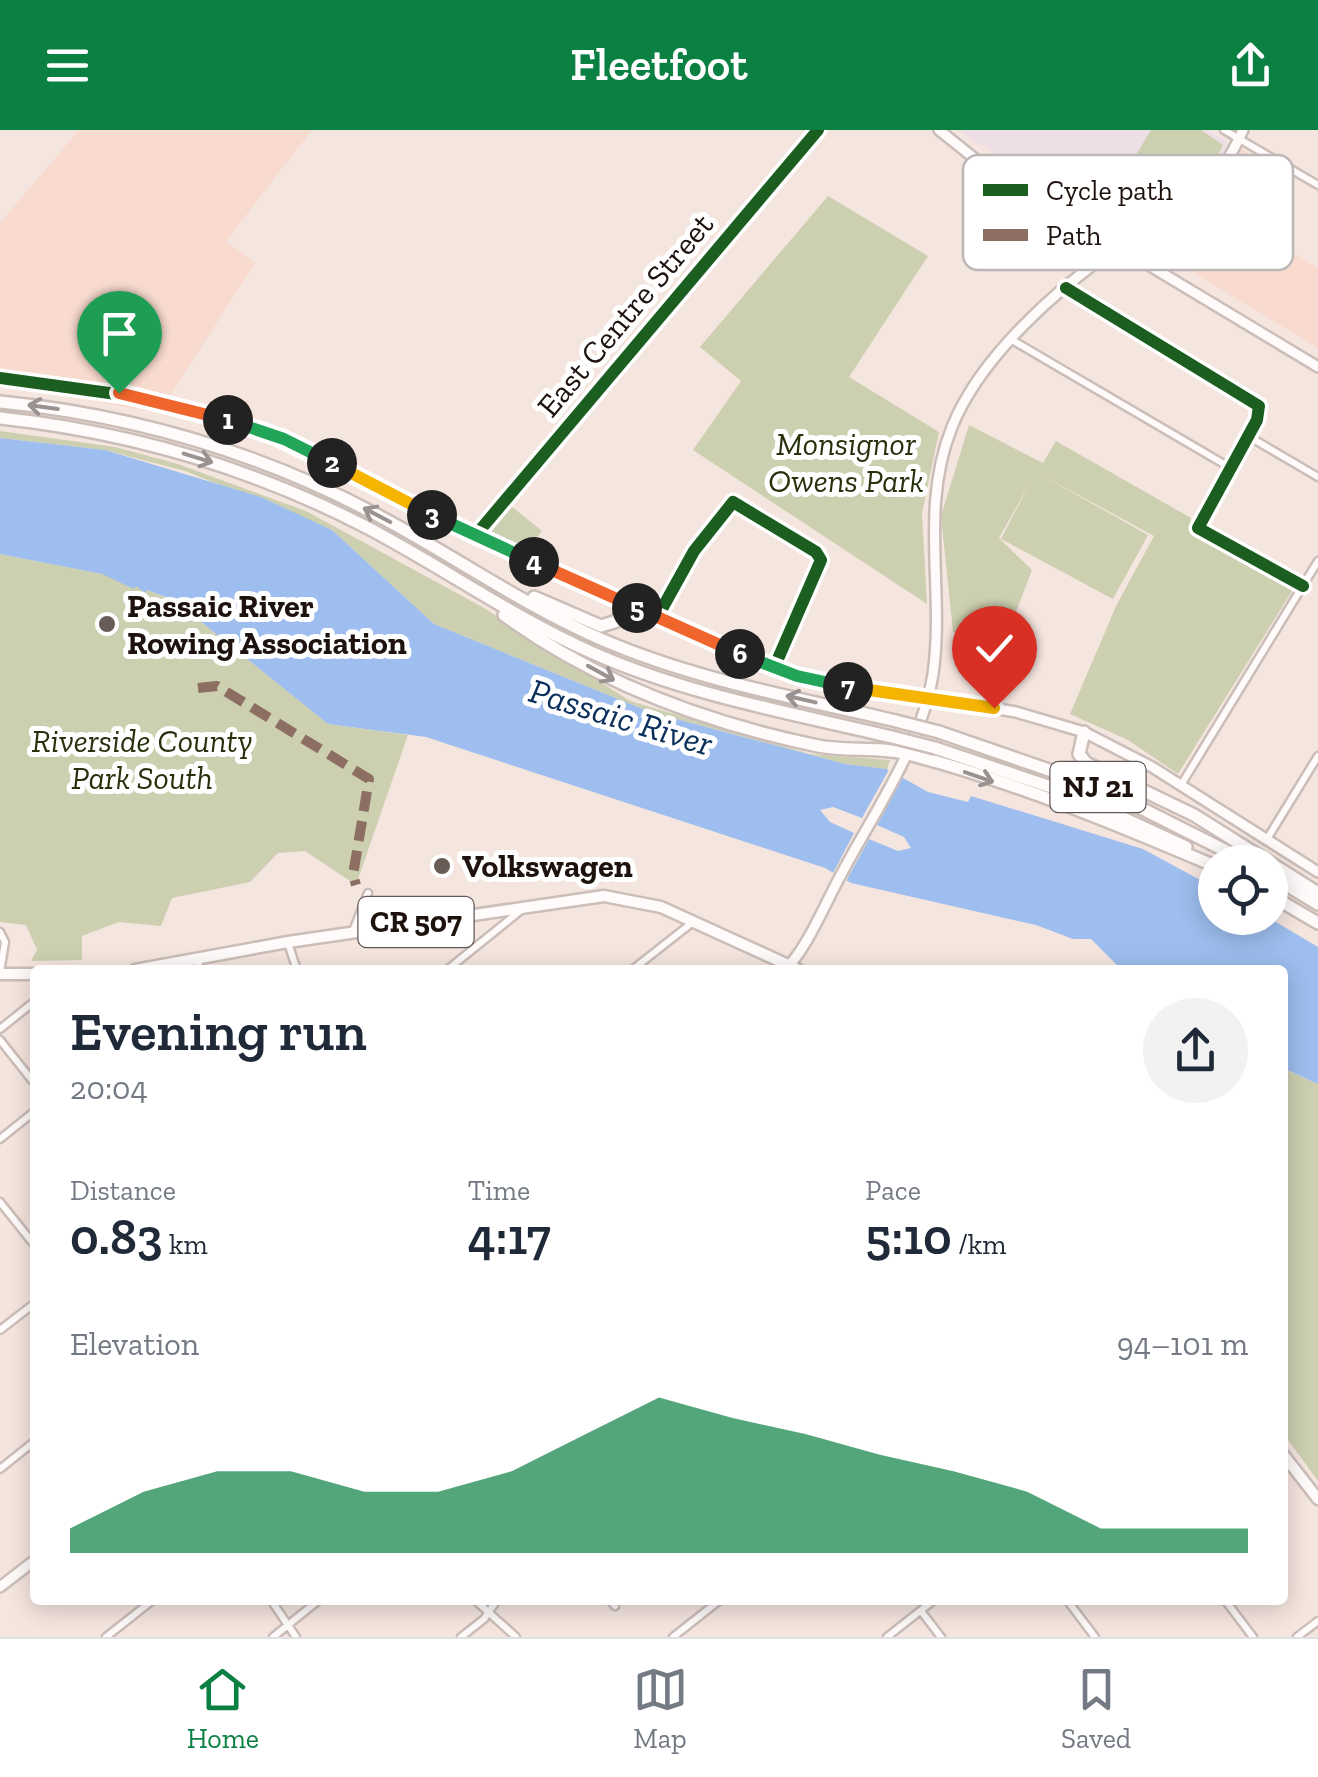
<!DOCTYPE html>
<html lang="en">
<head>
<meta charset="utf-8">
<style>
  body { margin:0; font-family:"Zilla Slab",serif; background:#f2f2f3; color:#1f2937; height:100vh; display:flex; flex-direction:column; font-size:38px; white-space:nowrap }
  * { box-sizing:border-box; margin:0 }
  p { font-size:32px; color:#747a83 }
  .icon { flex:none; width:55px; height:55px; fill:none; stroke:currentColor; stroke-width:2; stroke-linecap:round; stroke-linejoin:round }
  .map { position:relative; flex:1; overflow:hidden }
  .sheet { position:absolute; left:30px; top:835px; width:1258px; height:640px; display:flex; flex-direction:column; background:#fff; border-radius:10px; box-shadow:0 5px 25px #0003 }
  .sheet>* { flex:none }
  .fabs { position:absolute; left:1198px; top:715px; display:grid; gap:20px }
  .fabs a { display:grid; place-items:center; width:90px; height:90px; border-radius:50%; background:#fff; box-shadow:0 5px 25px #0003; font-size:50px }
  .pin { position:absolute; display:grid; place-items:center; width:85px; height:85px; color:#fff; margin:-102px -42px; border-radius:50% 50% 50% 0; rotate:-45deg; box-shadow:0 0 10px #0007 }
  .pin .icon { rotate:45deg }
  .km { position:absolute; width:50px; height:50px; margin:-25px; border-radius:50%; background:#222; color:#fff; font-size:28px; line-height:50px; text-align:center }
  .round { display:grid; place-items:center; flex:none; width:105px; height:105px; border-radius:52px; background:#f2f2f3 }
  .overview { display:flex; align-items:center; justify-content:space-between; height:170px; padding:0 40px }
  h1 { font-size:55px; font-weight:600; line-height:75px }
  .metrics { display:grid; grid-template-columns:repeat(3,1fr); gap:15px; height:170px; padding:10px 40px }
  .metrics div { display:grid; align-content:center }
  .metrics b { font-size:50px; font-weight:600 }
  .metrics small { font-size:28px; font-weight:400 }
  .metrics p { font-size:28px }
  .chart { height:280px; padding:20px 40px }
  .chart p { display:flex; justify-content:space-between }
  .chart svg { width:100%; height:180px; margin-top:10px; fill:#0b8043; opacity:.7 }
  header { display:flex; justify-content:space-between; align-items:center; height:130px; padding:0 40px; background:#0b8043; color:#fff; font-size:45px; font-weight:600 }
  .tabs { display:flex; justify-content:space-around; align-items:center; height:140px; border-top:2px solid #e0e1e3; background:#fff; font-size:28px; color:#747a83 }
  .tabs a { display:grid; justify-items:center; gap:5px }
  .tabs .current { color:#0b8043 }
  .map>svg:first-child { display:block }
  .built { fill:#f8dacf }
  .education { fill:#eedee5 }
  .green { fill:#cccfb0 }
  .water { fill:#9dbeee }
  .pier { fill:#f5e5df }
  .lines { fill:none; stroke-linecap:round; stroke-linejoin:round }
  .street-casing { stroke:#cbbdb8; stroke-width:11 }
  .secondary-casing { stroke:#cbbdb8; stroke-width:14 }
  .primary-casing { stroke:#cbbdb8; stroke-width:15 }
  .highway-casing { stroke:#cbbdb8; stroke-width:16 }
  .street { stroke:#fefbfa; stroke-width:6 }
  .secondary { stroke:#fefbfa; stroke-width:9 }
  .primary { stroke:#fefbfa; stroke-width:10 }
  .highway { stroke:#fefbfa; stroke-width:11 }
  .highway-bridge-casing { stroke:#cbbdb8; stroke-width:16; stroke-linecap:butt }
  .highway-bridge { stroke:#fefbfa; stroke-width:11 }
  .quiet { stroke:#8d6e63; stroke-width:10; stroke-dasharray:20 10; stroke-linecap:butt }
  .cycleway-casing { stroke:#fff; stroke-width:19 }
  .cycleway { stroke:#1b5e20; stroke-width:12 }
  .oneway { stroke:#999290 }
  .split-1-casing { stroke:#fff; stroke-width:20 }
  .split-2-casing { stroke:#fff; stroke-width:20 }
  .split-3-casing { stroke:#fff; stroke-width:20 }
  .split-4-casing { stroke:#fff; stroke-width:20 }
  .split-5-casing { stroke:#fff; stroke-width:20 }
  .split-6-casing { stroke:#fff; stroke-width:20 }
  .split-7-casing { stroke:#fff; stroke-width:20 }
  .split-8-casing { stroke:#fff; stroke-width:20 }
  .split-9-casing { stroke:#fff; stroke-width:20 }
  .split-1 { stroke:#f0652b; stroke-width:12 }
  .split-2 { stroke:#22a559; stroke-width:12 }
  .split-3 { stroke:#f5b400; stroke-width:12 }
  .split-4 { stroke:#22a559; stroke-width:12 }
  .split-5 { stroke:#f0652b; stroke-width:12 }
  .split-6 { stroke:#f0652b; stroke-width:12 }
  .split-7 { stroke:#22a559; stroke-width:12 }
  .split-8 { stroke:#f5b400; stroke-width:12 }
  .split-9 { stroke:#f5b400; stroke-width:12 }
  .poi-dot { fill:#695c57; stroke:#fff; stroke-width:4 }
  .labels { text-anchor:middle; stroke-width:10; stroke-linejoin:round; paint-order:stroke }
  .shield { fill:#fff; stroke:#615956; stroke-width:2.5 }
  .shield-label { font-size:30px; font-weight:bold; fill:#1d120e }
  .street-label { font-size:32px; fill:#1d120e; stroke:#fff }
  .park-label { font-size:32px; font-style:italic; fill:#27320d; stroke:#fff }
  .poi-label { font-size:32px; font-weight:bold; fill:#1d120e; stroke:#fff; text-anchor:start }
  .water-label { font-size:35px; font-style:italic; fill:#0a2f5b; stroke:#fff }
  .key { fill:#fff; stroke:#bbb8b7; stroke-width:2.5 }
  .key-label { font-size:28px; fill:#1d120e }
</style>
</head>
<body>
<header><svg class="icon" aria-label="menu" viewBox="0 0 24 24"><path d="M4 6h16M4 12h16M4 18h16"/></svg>Fleetfoot<svg class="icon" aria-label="share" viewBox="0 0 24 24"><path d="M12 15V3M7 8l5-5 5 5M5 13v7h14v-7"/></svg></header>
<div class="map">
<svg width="1318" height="1507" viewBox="0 0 1318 1507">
  <rect width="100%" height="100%" fill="#f5e5df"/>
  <!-- built -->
  <path class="built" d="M79 0H312L226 111 255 133 159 283 0 254V93Z
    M1241 19 1279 39 1246 94 1318 138V218L1143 112 1205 71 1229 43Z"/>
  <!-- education -->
  <path class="education" d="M957 0H1209L1230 14 1213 46 1187 69 1130 100 1113 98Z"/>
  <!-- green -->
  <path class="green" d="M1151 0H1201L1223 15C1211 42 1158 99 1125 92 1117 91 1110 85 1103 81Z
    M828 66 928 126 849 247 939 302 922 383 927 474 693 320 741 251 700 217Z
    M969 295 1043 333 1056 311 1191 388 1190 399 1200 407 1294 458 1178 644 1128 610 1070 584 1117 474 1154 406 1036 342 1148 405 1113 469 1001 409 1031 351 999 408 1032 440 1004 513 953 502 941 386Z
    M0 301 115 317 178 334 306 381 484 478 630 571 810 624 890 630 887 639 845 634 650 582 434 494 332 400 185 341 105 320 0 308Z
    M511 376 542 401 527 419 491 401Z
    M0 424 102 444 174 470 328 594 408 605 356 755 305 721 278 723 250 752 172 768 161 796 119 792 82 806V830L31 831 37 820 26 795 0 792Z
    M1282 938 1318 954V1351L1283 1303Z"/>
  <!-- water -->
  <path class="water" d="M0 308 105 320 261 367 332 400 434 494 650 582 845 634 887 639 928 662 968 672 971 666 1143 719 1215 758V788H1269L1318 817V954L1283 938 1282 840H1122L1091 809H1073L1036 795 851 753 825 738 426 607 328 594 174 470 147 460 145 463 136 456 134 459 102 444 0 424Z"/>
  <!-- pier -->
  <path class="pier" d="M891 636 905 643 877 695 904 707 911 718 898 721 869 709 844 755 831 747 854 703 830 692 820 680 833 677 862 688Z"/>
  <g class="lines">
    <defs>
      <path id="street" d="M1224 0 1318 55
        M1066 158 1259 276 1257 290 1198 398 1303 456
        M1012 210 1229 337
        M1248 306 1318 347
        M475 406 818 0
        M659 485 694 421 733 372 816 422 821 430 775 536
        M1181 655 1318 431
        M1267 709 1318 626
        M353 801 368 763
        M0 802 5 812 0 842
        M288 813 297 840
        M195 840 202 827
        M447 840 520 781
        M632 840 693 792
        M0 899 35 871
        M0 910 35 954
        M0 1009 35 981
        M0 1072 32 1112
        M0 1200 35 1173
        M0 1339 35 1311
        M271 1470 296 1507
        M475 1470 516 1507
        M610 1470 615 1476
        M1067 1470 1095 1507
        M1225 1470 1253 1507
        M921 1481 941 1507
        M106 1507 153 1470
        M273 1507 319 1470
        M461 1507 484 1489 497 1470
        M673 1507 720 1470
        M887 1507 934 1470
        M1297 1507 1318 1491"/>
      <path id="secondary" d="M939 0 984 36 1318 237
        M0 248 138 267 266 302 475 406 797 545 1016 582 1084 602 1152 637 1318 742
        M784 840C805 824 828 767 842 743 875 681 922 614 933 544 945 460 919 379 952 297 980 227 1058 157 1120 116 1181 77 1211 71 1243 0
        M0 1457 35 1430"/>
      <path id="primary" d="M135 840 288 812 604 766 661 777 799 840
        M0 844H35
        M1282 1323 1318 1369"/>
      <path id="highway" d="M0 272C132 285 259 322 377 385 453 425 524 476 603 510 696 550 797 568 896 591
        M0 288C129 302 253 338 368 398 444 438 514 488 593 523 688 565 791 583 892 607
        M534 467 601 496 617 491 625 473
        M504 485C596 552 707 593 818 616 848 622 878 616 908 624 1013 651 1116 694 1215 736
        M939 602 1101 658 1248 732
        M1084 602 1079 624 1086 633 1194 685 1318 763
        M935 618 1069 663 1186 717
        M1270 745 1318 774
        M1270 765 1318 793"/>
    </defs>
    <!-- street casing -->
    <use href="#street" class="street-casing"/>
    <!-- secondary casing -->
    <use href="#secondary" class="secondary-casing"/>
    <!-- primary casing -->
    <use href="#primary" class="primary-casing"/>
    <!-- highway casing -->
    <use href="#highway" class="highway-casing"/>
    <!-- street -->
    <use href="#street" class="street"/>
    <!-- secondary -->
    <use href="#secondary" class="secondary"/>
    <!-- primary -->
    <use href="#primary" class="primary"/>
    <!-- highway -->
    <use href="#highway" class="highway"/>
    <defs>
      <path id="highway-bridge" d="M896 591 939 602
        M892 607 935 618"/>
    </defs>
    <!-- highway-bridge casing -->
    <use href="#highway-bridge" class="highway-bridge-casing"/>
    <!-- highway-bridge -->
    <use href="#highway-bridge" class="highway-bridge"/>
    <!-- quiet -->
    <path class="quiet" d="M198 558 217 556 369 649 353 745 356 755"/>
    <defs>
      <path id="cycleway" d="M1066 158 1259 276 1257 290 1198 398 1303 456
        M0 248 138 267 266 302 455 396 625 473
        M475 406 818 0
        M658 486 694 421 733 372 816 422 821 430 774 538"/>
    </defs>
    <!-- cycleway casing -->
    <use href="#cycleway" class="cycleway-casing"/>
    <!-- cycleway -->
    <use href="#cycleway" class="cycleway"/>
  </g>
  <!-- one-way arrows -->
  <defs><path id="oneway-shaft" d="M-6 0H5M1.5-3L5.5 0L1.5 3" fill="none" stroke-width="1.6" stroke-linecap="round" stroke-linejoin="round" transform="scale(2.5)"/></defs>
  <g class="oneway">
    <use href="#oneway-shaft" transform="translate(43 277) rotate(-172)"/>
    <use href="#oneway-shaft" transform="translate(198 328) rotate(17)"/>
    <use href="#oneway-shaft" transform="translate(377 385) rotate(-152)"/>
    <use href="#oneway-shaft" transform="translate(601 543) rotate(29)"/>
    <use href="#oneway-shaft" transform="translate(801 569) rotate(-167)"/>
    <use href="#oneway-shaft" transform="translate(979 647) rotate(19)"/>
  </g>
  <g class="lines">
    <defs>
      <path id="split-1" d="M119 263 228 290"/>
      <path id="split-2" d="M228 290 284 309 332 333"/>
      <path id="split-3" d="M332 333 432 385"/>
      <path id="split-4" d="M432 385 534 432"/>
      <path id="split-5" d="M534 432 637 478"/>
      <path id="split-6" d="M637 478 740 524"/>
      <path id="split-7" d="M740 524 797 546 848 557"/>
      <path id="split-8" d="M848 557 959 573"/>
      <path id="split-9" d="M959 573 994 578"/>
    </defs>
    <!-- split-1 casing -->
    <use href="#split-1" class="split-1-casing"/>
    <!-- split-2 casing -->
    <use href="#split-2" class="split-2-casing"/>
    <!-- split-3 casing -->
    <use href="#split-3" class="split-3-casing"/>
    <!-- split-4 casing -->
    <use href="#split-4" class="split-4-casing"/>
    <!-- split-5 casing -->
    <use href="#split-5" class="split-5-casing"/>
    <!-- split-6 casing -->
    <use href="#split-6" class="split-6-casing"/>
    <!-- split-7 casing -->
    <use href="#split-7" class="split-7-casing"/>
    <!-- split-8 casing -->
    <use href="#split-8" class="split-8-casing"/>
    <!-- split-9 casing -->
    <use href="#split-9" class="split-9-casing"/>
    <!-- split-1 -->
    <use href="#split-1" class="split-1"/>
    <!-- split-2 -->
    <use href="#split-2" class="split-2"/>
    <!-- split-3 -->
    <use href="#split-3" class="split-3"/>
    <!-- split-4 -->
    <use href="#split-4" class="split-4"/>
    <!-- split-5 -->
    <use href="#split-5" class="split-5"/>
    <!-- split-6 -->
    <use href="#split-6" class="split-6"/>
    <!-- split-7 -->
    <use href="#split-7" class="split-7"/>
    <!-- split-8 -->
    <use href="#split-8" class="split-8"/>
    <!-- split-9 -->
    <use href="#split-9" class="split-9"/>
  </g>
  <!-- markers -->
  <g class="poi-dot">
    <circle cx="107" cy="494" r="10"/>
    <circle cx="442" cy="736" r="10"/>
  </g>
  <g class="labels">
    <!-- shield labels -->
    <g class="shield">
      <rect x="1050.5" y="632" width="95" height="50" rx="8"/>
      <rect x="358.5" y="767" width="115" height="50" rx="8"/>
    </g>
    <g class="shield-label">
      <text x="1098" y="667">NJ 21</text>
      <text x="416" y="802">CR 507</text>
    </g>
    <!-- street labels -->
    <g class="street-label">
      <text transform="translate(625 185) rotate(-50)" y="11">East Centre Street</text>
    </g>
    <!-- park labels -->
    <g class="park-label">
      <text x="846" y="325">Monsignor<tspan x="846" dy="37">Owens Park</tspan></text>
      <text x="142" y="622">Riverside County<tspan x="142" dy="37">Park South</tspan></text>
    </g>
    <!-- poi labels -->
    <g class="poi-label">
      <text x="127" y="487">Passaic River<tspan x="127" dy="37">Rowing Association</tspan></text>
      <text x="462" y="747">Volkswagen</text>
    </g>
    <!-- water labels -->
    <g class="water-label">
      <text transform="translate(621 587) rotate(17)" y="12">Passaic River</text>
    </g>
  </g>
  <!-- legend -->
  <rect x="963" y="25" width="330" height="115" rx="15" class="key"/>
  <rect x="983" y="54" width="45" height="12" fill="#1b5e20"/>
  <rect x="983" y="99" width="45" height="12" fill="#8d6e63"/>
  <g class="key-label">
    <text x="1046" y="70">Cycle path</text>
    <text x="1046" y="115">Path</text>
  </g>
</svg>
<div class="fabs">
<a><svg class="icon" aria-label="locate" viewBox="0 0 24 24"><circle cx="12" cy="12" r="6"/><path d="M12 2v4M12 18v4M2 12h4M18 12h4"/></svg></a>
</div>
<div class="pin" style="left:119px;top:263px;background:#1e9e55"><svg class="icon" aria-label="arrive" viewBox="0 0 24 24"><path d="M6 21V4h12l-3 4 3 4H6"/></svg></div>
<div class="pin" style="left:994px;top:578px;background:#d93025"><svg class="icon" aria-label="check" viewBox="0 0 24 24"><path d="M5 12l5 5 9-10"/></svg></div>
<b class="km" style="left:228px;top:290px">1</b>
<b class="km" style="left:332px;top:333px">2</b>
<b class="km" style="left:432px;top:385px">3</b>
<b class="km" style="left:534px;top:432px">4</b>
<b class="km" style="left:637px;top:478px">5</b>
<b class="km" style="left:740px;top:524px">6</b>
<b class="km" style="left:848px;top:557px">7</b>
<section class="sheet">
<div class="overview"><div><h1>Evening run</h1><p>20:04</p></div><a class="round"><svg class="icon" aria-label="share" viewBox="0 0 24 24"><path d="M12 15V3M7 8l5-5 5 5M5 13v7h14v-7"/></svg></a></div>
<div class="metrics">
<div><p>Distance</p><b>0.83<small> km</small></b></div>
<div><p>Time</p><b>4:17</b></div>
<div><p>Pace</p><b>5:10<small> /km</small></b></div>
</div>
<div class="chart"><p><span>Elevation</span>94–101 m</p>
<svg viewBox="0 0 160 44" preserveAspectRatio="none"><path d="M0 44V38L10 29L20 24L30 24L40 29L50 29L60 24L70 15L80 6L90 11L100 15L110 20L120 24L130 29L140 38L150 38L160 38V44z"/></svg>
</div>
</section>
</div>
<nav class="tabs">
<a class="current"><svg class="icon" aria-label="home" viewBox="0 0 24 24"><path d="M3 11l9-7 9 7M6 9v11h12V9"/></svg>Home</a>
<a><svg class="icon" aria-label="map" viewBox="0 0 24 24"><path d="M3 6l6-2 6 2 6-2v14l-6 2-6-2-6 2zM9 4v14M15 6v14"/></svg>Map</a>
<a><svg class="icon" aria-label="saved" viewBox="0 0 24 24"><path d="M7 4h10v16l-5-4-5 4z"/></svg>Saved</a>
</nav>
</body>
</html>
